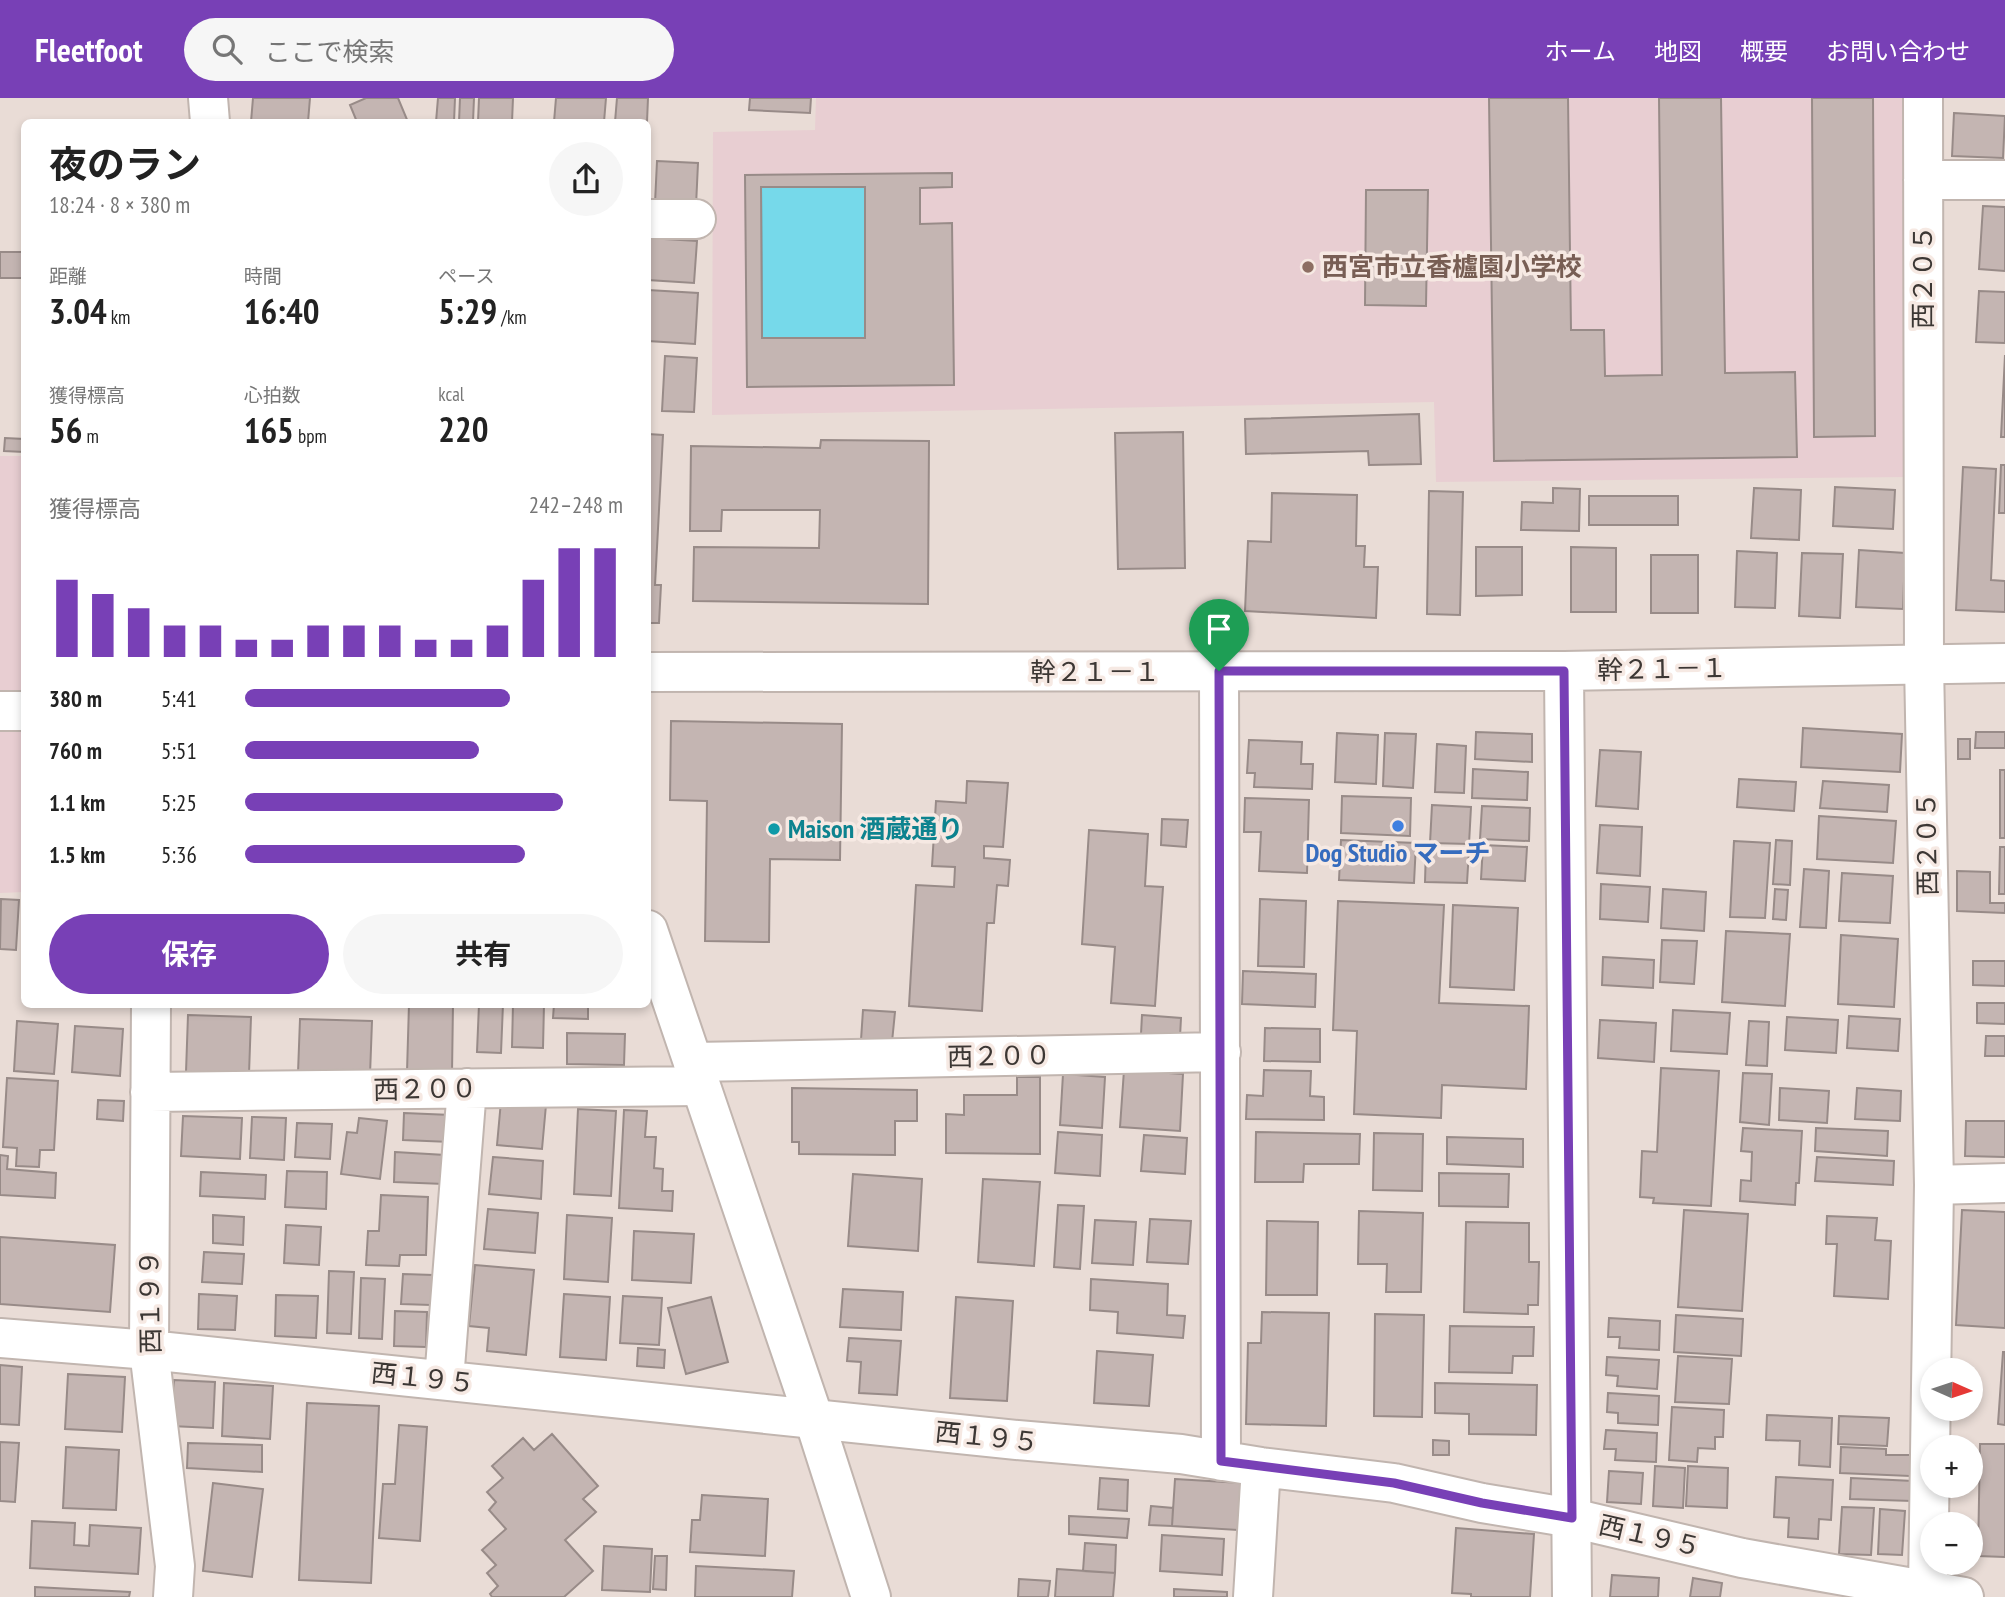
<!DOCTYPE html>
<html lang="ja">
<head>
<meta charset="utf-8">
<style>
  body { margin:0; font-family:"PT Sans Narrow","Noto Sans JP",sans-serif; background:#f6f6f6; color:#222; height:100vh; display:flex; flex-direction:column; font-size:26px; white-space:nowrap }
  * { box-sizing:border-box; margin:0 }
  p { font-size:23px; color:#767676 }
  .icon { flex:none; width:38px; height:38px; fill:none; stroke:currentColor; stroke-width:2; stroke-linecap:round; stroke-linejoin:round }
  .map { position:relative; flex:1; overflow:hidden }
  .sheet { position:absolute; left:21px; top:21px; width:630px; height:889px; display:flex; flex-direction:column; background:#fff; border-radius:10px; box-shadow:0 4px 10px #0003 }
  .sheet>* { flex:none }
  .needle { width:46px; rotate:93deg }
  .buttons { position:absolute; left:1920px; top:1260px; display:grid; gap:14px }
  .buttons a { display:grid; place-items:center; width:63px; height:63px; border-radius:50%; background:#fff; box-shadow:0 4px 10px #0003; font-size:35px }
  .pin { position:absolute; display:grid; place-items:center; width:60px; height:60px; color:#fff; margin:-72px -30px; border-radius:50% 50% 50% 0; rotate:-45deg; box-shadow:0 0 7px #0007 }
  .pin .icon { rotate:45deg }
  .round { display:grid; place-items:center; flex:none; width:74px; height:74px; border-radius:37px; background:#f6f6f6 }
  .headline { display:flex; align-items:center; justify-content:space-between; height:119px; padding:0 28px }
  h1 { font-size:38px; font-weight:700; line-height:52px }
  .stats { display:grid; grid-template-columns:repeat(3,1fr); gap:10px; height:119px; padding:7px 28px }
  .stats div { display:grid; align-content:center }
  .stats b { font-size:35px; font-weight:700 }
  .stats small { font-size:19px; font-weight:400 }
  .stats p { font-size:19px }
  .chart { height:196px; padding:14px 28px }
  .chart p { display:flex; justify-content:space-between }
  .chart svg { width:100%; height:126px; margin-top:7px; stroke:#7840b6; stroke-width:6 }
  .cta { display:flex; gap:14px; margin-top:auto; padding:14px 28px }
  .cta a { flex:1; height:80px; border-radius:42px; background:#7840b6; color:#fff; font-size:28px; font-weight:700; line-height:80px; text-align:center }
  .cta a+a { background:#f6f6f6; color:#222 }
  ul { padding:0 28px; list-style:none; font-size:23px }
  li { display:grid; grid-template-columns:112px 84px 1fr; align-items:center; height:52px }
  li i { height:18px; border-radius:9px; background:#7840b6 }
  header { display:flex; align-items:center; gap:42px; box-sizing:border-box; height:98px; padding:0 35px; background:#7840b6; color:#fff }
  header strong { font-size:33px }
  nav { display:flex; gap:38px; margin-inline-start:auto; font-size:24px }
  .search { width:490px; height:63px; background:#f6f6f6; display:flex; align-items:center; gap:18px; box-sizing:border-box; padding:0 24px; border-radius:38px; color:#767676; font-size:26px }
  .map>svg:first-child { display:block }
  .education { fill:#e8ced2 }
  .water { fill:#76d9ea; stroke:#65a8b3; stroke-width:2 }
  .building { fill:#c4b5b2; stroke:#988b88; stroke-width:2; fill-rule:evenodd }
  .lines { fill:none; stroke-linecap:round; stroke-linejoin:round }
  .street-casing { stroke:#c1b5af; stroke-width:42 }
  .secondary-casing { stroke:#c1b5af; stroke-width:42 }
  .street { stroke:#fff; stroke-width:38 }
  .secondary { stroke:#fff; stroke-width:38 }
  .route-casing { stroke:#fff; stroke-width:14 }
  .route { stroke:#7840b6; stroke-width:9 }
  .education-dot { fill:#8d6e63; stroke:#f6e9e3; stroke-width:2.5 }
  .shop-dot { fill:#3f7fe0; stroke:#f6e9e3; stroke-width:2.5 }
  .culture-dot { fill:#0f9aa8; stroke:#f6e9e3; stroke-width:2.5 }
  .labels { text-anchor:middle; stroke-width:7; stroke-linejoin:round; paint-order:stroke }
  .education-label { font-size:26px; font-weight:bold; fill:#785e54; stroke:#f6e9e3; text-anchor:start }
  .street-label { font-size:26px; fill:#3c3734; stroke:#f6e9e3 }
  .culture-label { font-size:26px; font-weight:bold; fill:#0d838f; stroke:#f6e9e3; text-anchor:start }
  .shop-label { font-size:26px; font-weight:bold; fill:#366cbe; stroke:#f6e9e3 }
</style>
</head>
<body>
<header>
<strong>Fleetfoot</strong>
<div class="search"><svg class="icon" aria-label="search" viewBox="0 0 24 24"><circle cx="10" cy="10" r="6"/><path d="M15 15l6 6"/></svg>ここで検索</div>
<nav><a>ホーム</a><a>地図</a><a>概要</a><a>お問い合わせ</a></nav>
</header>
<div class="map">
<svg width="2005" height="1499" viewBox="0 0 2005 1499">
  <rect width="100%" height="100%" fill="#e9dcd6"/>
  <!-- education -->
  <path class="education" d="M816 0H1904L1906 379 1436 384 1434 304 712 317 713 34 815 32Z
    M0 358H24V592H4L3 626 24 627V794L0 795Z"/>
  <!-- water -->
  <path class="water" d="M761 89H865V240H762Z"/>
  <!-- building -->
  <path class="building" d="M253 0H310L308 24H251Z
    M366 0H398L408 24H357L350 7Z
    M438 0H455L454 24H436Z
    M460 0H474L473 24H459Z
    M479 0H513L512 24H478Z
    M556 0H606L604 24H554Z
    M617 0H648L647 24H615Z
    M750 0H811L810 15 749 12Z
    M1489 0H1568L1571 232H1604L1605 278 1662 277 1659 0H1721L1725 275 1795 274 1797 359 1494 363Z
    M1812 0H1873L1875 338 1814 339Z
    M1954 15 2005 18 2003 60 1952 58Z
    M657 63 698 65 696 108 655 105Z
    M952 75V89L920 90V126L952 125 954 287 747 289 745 77ZM761 89H865V240H762Z
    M1366 92H1428L1426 208 1365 207Z
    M1983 108 2005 109V173L1979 171Z
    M648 140 697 143 694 185 648 182Z
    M0 154H24V180H0Z
    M648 192 698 195 695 246 648 243Z
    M1979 193 2005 194V245L1976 244Z
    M2005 257V339H2001Z
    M665 258 697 260 694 314 662 313Z
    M1419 316 1421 366 1369 367 1368 353 1246 356 1245 321Z
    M1183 334 1185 470 1118 471 1115 335Z
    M648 336 663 337 655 487H661L659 525H648Z
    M5 340 24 341V354L4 353Z
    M821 342 929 343 928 506 693 503 694 449 819 450 820 412H722L721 433H690L691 348 820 350Z
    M2001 367H2005V415H1999Z
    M1963 369 1996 371 1991 482 2005 483V514L1956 512Z
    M1835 389 1895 392 1893 431 1833 428Z
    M1553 390 1580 391 1579 433 1521 432 1522 404 1553 405Z
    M1754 390 1801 392 1799 442 1751 440Z
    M1429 393 1463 394 1460 517 1427 516Z
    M1272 395 1357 397 1356 448H1365L1364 469H1378L1376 520 1245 513 1248 443 1271 444Z
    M1589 398H1678V427H1589Z
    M1476 449H1522V497L1476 498Z
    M1571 449 1616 450V514H1571Z
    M1859 452 1905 455 1903 511 1856 509Z
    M1737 453 1777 455 1775 510 1735 509Z
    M1802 455 1843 456 1840 520 1799 518Z
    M1651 457H1698V515H1651Z
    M671 623 842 626 840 762 770 761 769 844 705 843 707 703 670 702Z
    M1803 630 1902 636 1900 674 1801 669Z
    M1476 634 1532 636V664L1475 661Z
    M1976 634H2005V650H1975Z
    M1337 635 1378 637 1376 686 1335 684Z
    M1385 635 1416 636 1413 690 1383 688Z
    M1958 641H1970V661H1958Z
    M1249 642 1302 644 1301 666H1313L1312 691 1254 689 1255 675H1247Z
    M1437 646 1466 648 1464 695 1435 694Z
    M1600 652 1641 654 1638 711 1596 708Z
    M1473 671 1528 674 1527 702 1472 700Z
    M2000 672H2005V740H2000Z
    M1739 681 1796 684 1794 713 1737 709Z
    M967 683 1008 685 1003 749 984 748V760L1010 762 1008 788 997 787 994 825H987L982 913 909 908 916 787 954 789 955 769 932 768 936 703 966 705Z
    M1823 683 1889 687 1887 714 1820 710Z
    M1342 698 1411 700 1410 738 1341 735Z
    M1245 700 1309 702 1307 775 1259 773 1261 734H1244Z
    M1432 707 1471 709 1469 746 1430 745Z
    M1482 708 1530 710 1529 743 1480 741Z
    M1819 718 1896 723 1893 765 1817 761Z
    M1162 721 1188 722 1186 749 1161 747Z
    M1600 727 1642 729 1640 778 1597 775Z
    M1089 732 1148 736 1145 788 1163 789 1155 908 1111 905 1115 849 1082 846Z
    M1341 742 1416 745 1414 785 1339 782Z
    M1776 742 1792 743 1790 787 1773 786Z
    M1734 743 1770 745 1765 820 1730 819Z
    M1483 747 1527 749 1525 783 1481 781Z
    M2000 749H2005V796H1999Z
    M1426 750 1469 752 1467 785 1425 784Z
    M1804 771 1829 773 1826 830 1800 829Z
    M1957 773 1990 774V805H2005V815L1957 813Z
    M1842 775 1893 778 1890 825 1839 823Z
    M1601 786 1650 789 1648 824 1600 821Z
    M1663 791 1706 794 1704 833 1661 830Z
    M1775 791 1788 792 1786 822 1773 821Z
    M1 801 19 802 16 852 0 851Z
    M1260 801 1306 803 1304 869 1258 868Z
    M1338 803 1444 807 1439 905 1529 908 1526 991 1442 987 1441 1020 1354 1016 1357 933 1333 932Z
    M1453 807 1518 810 1514 892 1450 889Z
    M1726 833 1790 836 1785 908 1722 904Z
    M1841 837 1898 841 1894 909 1838 906Z
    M1662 842 1697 843 1694 886 1660 884Z
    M1603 859 1654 862 1653 890 1602 887Z
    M1973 863H2005V888L1973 887Z
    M1243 873 1316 876 1315 909 1242 906Z
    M1977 905H2005V926L1977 925Z
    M409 906H453L452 975 407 974Z
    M479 906H503L501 955 477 954Z
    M513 906H544L543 950 512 949Z
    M554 906H608V908H588V921L553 920Z
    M863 912 895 914 892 944 861 942Z
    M1673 912 1730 915 1727 956 1671 953Z
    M188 917 251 919 249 976 186 974Z
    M1142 917 1181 920 1180 939 1141 936Z
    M1849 918 1900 921 1898 953 1847 950Z
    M1787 919 1838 922 1836 955 1785 952Z
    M300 921 372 923 370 977 298 975Z
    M1600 922 1656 925 1654 964 1598 960Z
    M17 923 58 926 54 976 14 973Z
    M1749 923 1769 924 1767 968 1746 967Z
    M75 928 123 931 120 978 72 974Z
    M1265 930 1320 931V964L1264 963Z
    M567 935 625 936 624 967 567 966Z
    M1986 938H2005V958H1985Z
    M1661 970 1719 973 1711 1108 1653 1105 1654 1100 1640 1099 1642 1053 1657 1054Z
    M1124 972 1183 976 1180 1033 1120 1029Z
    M1264 972 1311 973 1310 998 1324 999V1022L1246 1021 1247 997 1263 998Z
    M1743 975 1772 976 1769 1027 1740 1024Z
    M1063 976 1105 979 1102 1030 1060 1027Z
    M1017 979H1040V1056L946 1055V1016L964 1017V997H1017Z
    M7 980 58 983 54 1052H40L39 1069 16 1068 17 1050 3 1049Z
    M792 990 917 992V1023H895V1057L799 1056V1044H792Z
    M1780 990 1829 993 1827 1025 1779 1022Z
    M1857 990 1901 993 1900 1023 1855 1021Z
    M98 1002 124 1003 123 1023 97 1021Z
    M501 1003 546 1007 542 1051 497 1047Z
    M578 1011 616 1013 611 1098 574 1096Z
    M624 1012 647 1013 645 1039H656L654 1070 663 1071 662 1093H673L672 1113 619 1110Z
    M404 1015 451 1017 450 1044 403 1042Z
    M183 1018 242 1020 240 1061 181 1058Z
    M252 1019 286 1020 284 1062 250 1060Z
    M359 1020 387 1023 380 1081 341 1076 347 1034 357 1035Z
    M1966 1023H2005V1059L1965 1058Z
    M297 1025 332 1026 330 1061 295 1059Z
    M1743 1030 1802 1033 1799 1085H1796L1795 1107 1740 1103 1741 1082 1751 1083 1752 1054 1741 1053Z
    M1816 1030 1888 1033 1887 1058 1815 1053Z
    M1058 1034 1102 1037 1100 1078 1055 1075Z
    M1256 1034 1360 1036 1359 1066H1304L1303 1084H1255Z
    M1374 1035 1423 1036 1422 1093 1373 1092Z
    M1144 1037 1187 1040 1185 1076 1141 1073Z
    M1447 1039 1523 1041V1069L1447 1066Z
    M395 1054 445 1057 444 1086 394 1084Z
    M0 1057 8 1058 7 1071 56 1075 55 1100 0 1097Z
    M493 1059 543 1063 541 1101 489 1096Z
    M1817 1059 1894 1063 1893 1087 1815 1083Z
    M287 1073 327 1074 326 1111 285 1109Z
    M201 1074 266 1077 265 1101 200 1098Z
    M1439 1075 1509 1076 1508 1109 1439 1108Z
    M853 1076 922 1081 918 1153 848 1148Z
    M983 1081 1040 1084 1034 1168 978 1164Z
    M381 1097 428 1099 426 1157H400L399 1168 366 1167 368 1133H379Z
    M1058 1107 1084 1108 1080 1171 1054 1169Z
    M488 1111 538 1115 535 1155 484 1151Z
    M1684 1112 1748 1116 1742 1213 1678 1209Z
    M1962 1112 2005 1114V1230L1956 1227Z
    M1359 1113 1423 1115 1421 1194H1386L1387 1166H1358Z
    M213 1117 244 1119 243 1147 213 1145Z
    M567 1117 612 1120 608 1184 564 1181Z
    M1827 1118 1877 1120 1875 1142 1891 1143 1888 1201 1834 1198 1837 1146H1826Z
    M1150 1121 1191 1123 1188 1166 1147 1164Z
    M1095 1122 1136 1124 1133 1167 1092 1165Z
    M1267 1123 1318 1124 1317 1197H1266Z
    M1466 1124 1529 1125V1164H1539L1538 1207H1528V1216L1464 1214Z
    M286 1127 321 1129 319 1167 284 1165Z
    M634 1133 694 1136 691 1185 632 1182Z
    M0 1139 115 1147 110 1214 0 1206Z
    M204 1154 244 1156 242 1186 202 1184Z
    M475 1167 534 1172 526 1257 487 1253 489 1230 469 1228Z
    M329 1173 354 1174 351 1236 327 1235Z
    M403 1176 433 1177 431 1207 401 1206Z
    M361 1180 385 1181 382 1241 359 1240Z
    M1091 1181 1168 1186 1167 1217 1185 1218 1183 1240 1117 1235 1118 1214 1090 1212Z
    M843 1191 903 1194 901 1232 840 1229Z
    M199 1196 237 1198 235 1232 198 1231Z
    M564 1196 610 1199 606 1262 560 1259Z
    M276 1197 318 1198 316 1240 275 1238Z
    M623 1198 662 1200 659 1247 620 1245Z
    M711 1199 728 1264 686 1276 668 1210Z
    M956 1199 1013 1203 1007 1303 950 1300Z
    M395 1213 427 1214 426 1249 394 1248Z
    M1262 1214 1329 1215 1326 1328 1246 1326 1248 1245H1261Z
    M1375 1216 1424 1217 1422 1319 1374 1318Z
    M1676 1217 1743 1221 1741 1258 1674 1254Z
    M1609 1220 1660 1223 1659 1252 1619 1250 1620 1239H1608Z
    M1450 1228 1534 1229 1533 1258H1513L1512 1275 1449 1274Z
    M849 1240 901 1243 897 1297 859 1295 861 1264 847 1263Z
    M638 1250 665 1252 664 1270 637 1268Z
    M1097 1253 1153 1257 1149 1308 1094 1305Z
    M2003 1254H2005V1327L1998 1326Z
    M1678 1258 1732 1261 1729 1306 1675 1304Z
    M1607 1259 1659 1262 1657 1291 1617 1288 1618 1278 1606 1277Z
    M0 1267 22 1269 19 1327 0 1326Z
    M68 1276 125 1279 122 1334 65 1331Z
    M174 1282 215 1284 213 1330 171 1328Z
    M224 1285 273 1288 270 1341 222 1338Z
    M1435 1285 1537 1287 1536 1337 1469 1336V1316L1435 1315Z
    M1608 1295 1659 1298 1658 1327 1618 1325V1315L1607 1314Z
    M307 1305 379 1308 371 1485 299 1482Z
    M1672 1309 1724 1312 1723 1339H1715V1351L1698 1350 1697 1364 1669 1362Z
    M1767 1317 1832 1320 1830 1369 1799 1367 1800 1343 1766 1342Z
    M1839 1318 1889 1320 1887 1348 1838 1346Z
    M399 1327 427 1329 420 1443 379 1440 383 1386H395Z
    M1606 1332 1657 1335 1656 1364 1615 1362 1616 1351H1604Z
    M552 1336 598 1388 583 1401 596 1414 565 1442 593 1473 564 1499H492L490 1496 498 1488 487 1475 496 1467 482 1452 506 1431 489 1412 496 1404 487 1394 503 1380 492 1368 523 1340 534 1352Z
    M1433 1342 1449 1343V1357H1433Z
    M0 1344 19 1345 15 1404 0 1403Z
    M188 1345 262 1347V1374L187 1370Z
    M1980 1346H2005V1459L1978 1458Z
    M66 1349 119 1352 116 1412 63 1410Z
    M1841 1349 1886 1351V1357H1911L1910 1378 1840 1375Z
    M1655 1368 1685 1370 1683 1410 1653 1408Z
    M1688 1368 1728 1370 1727 1410 1686 1408Z
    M1609 1373 1643 1375 1641 1406 1607 1404Z
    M1776 1379 1833 1382 1831 1422 1819 1421 1818 1441 1788 1439 1789 1420 1774 1419Z
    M1100 1380 1128 1382 1127 1413 1098 1411Z
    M1851 1380 1913 1383 1912 1403 1850 1401Z
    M1175 1381 1242 1385 1238 1432 1172 1428Z
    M213 1385 263 1391 252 1479 203 1473Z
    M702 1397 768 1401 765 1458 690 1454 692 1422H700Z
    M1151 1408 1173 1410 1172 1428 1149 1427Z
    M1842 1409 1874 1410 1871 1457 1839 1456Z
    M1880 1411 1905 1413 1902 1457 1878 1456Z
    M1069 1418 1129 1421 1127 1440 1069 1436Z
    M32 1423 75 1425 74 1447 89 1448 90 1427 141 1430 138 1476 30 1470Z
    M1456 1430 1534 1436 1530 1499H1471V1496L1452 1495Z
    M1162 1437 1224 1441 1222 1477 1160 1473Z
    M1085 1445 1116 1447 1115 1475 1083 1473Z
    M604 1448 652 1451 650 1494 602 1492Z
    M655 1458H667L666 1492 653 1491Z
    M696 1468 794 1473 792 1499H695Z
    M1057 1471 1115 1475 1113 1499H1055Z
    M1612 1477 1659 1480 1658 1499H1610Z
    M1693 1480 1722 1485 1720 1499H1690Z
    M1019 1481 1050 1483 1048 1499H1018Z
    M35 1489 130 1494 129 1499H35Z
    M1174 1491 1227 1494V1499H1174Z"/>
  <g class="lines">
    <defs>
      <path id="street" d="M208 0 210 24
        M1923 0 1924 565 1934 1087 1928 1491
        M1923 82H2005
        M648 121H696
        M1219 573 1221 1363
        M0 613H24
        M151 906 149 1252 175 1468 173 1499
        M693 964 1221 954
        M150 994 700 988
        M1934 1087 2005 1085
        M0 1240 149 1252 1017 1342 1181 1356 1261 1369 1394 1385 1482 1405 1572 1420 1742 1460 1964 1499
        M444 1282 467 990
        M1253 1499 1261 1369"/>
      <path id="secondary" d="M1564 573 1572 1499
        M648 574 1564 573 2005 565
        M648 832 814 1321 871 1499"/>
    </defs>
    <!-- street casing -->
    <use href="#street" class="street-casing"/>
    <!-- secondary casing -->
    <use href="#secondary" class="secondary-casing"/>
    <!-- street -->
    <use href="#street" class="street"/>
    <!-- secondary -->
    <use href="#secondary" class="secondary"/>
  </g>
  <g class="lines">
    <defs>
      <path id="route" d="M1219 573H1564L1572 1420 1482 1405 1394 1385 1221 1363Z"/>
    </defs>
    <!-- route casing -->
    <use href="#route" class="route-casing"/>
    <!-- route -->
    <use href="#route" class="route"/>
  </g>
  <!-- markers -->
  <circle class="education-dot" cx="1308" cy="169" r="7"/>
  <circle class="shop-dot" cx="1398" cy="728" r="7"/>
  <circle class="culture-dot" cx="774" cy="731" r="7"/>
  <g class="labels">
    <!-- education labels -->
    <g class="education-label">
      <text x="1322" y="178">西宮市立香櫨園小学校</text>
    </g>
    <!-- street labels -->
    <g class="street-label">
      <text transform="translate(1923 179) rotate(-90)" y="9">西２０５</text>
      <text transform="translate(1662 571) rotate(-1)" y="9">幹２１－１</text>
      <text x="1095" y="583">幹２１－１</text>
      <text transform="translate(1927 746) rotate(-91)" y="9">西２０５</text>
      <text transform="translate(999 958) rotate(-1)" y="9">西２００</text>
      <text transform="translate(425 991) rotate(-1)" y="9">西２００</text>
      <text transform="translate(150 1204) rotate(-91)" y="9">西１９９</text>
      <text transform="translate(423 1280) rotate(6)" y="9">西１９５</text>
      <text transform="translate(987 1339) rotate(6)" y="9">西１９５</text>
      <text transform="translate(1650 1438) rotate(13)" y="9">西１９５</text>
    </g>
    <!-- culture labels -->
    <g class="culture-label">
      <text x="788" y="740">Maison 酒蔵通り</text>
    </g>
    <!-- shop labels -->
    <g class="shop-label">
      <text x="1398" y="764">Dog Studio マーチ</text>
    </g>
  </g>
</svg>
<div class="buttons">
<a><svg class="needle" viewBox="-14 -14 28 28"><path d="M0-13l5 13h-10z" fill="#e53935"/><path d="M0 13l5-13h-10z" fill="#767676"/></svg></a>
<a>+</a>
<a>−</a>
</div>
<div class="pin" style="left:1219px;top:573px;background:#1e9e55"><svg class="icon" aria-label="arrive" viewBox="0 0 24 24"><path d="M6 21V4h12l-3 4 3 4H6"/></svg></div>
<section class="sheet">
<div class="headline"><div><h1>夜のラン</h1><p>18:24 · 8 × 380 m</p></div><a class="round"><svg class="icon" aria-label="share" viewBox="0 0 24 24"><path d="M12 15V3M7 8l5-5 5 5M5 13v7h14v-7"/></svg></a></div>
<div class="stats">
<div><p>距離</p><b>3.04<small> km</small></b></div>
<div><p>時間</p><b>16:40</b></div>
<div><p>ペース</p><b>5:29<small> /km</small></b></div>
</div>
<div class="stats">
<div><p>獲得標高</p><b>56<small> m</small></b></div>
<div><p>心拍数</p><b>165<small> bpm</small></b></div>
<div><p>kcal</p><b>220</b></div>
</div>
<div class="chart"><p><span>獲得標高</span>242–248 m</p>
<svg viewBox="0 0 160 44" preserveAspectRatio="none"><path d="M5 44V17M15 44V22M25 44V27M35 44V33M45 44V33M55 44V38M65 44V38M75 44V33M85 44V33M95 44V33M105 44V38M115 44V38M125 44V33M135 44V17M145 44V6M155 44V6"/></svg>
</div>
<ul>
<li><b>380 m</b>5:41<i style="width:70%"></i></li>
<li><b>760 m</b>5:51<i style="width:62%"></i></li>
<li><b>1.1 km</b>5:25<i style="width:84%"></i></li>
<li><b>1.5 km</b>5:36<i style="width:74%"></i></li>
</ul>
<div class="cta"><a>保存</a><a>共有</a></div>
</section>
</div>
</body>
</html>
